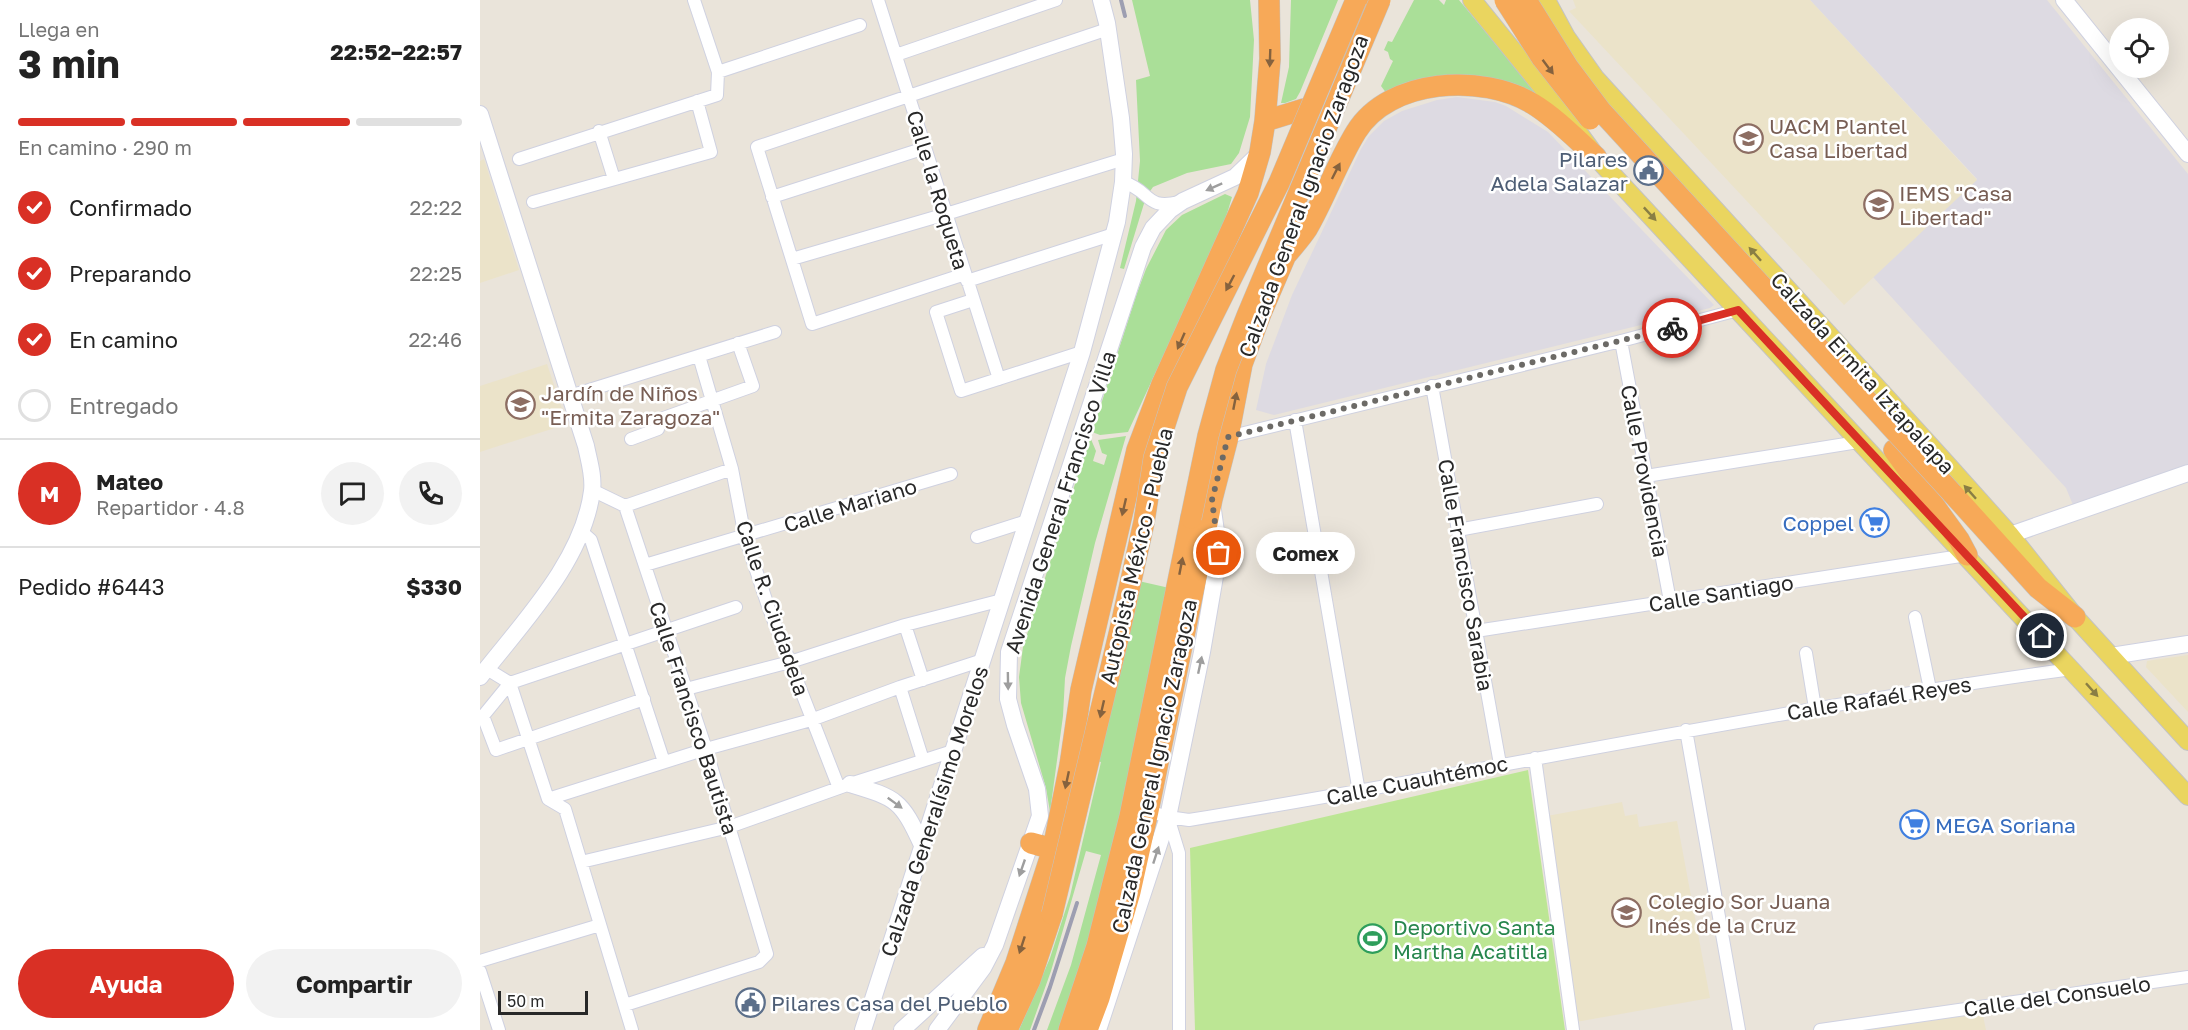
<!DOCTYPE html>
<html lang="es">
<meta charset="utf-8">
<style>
:root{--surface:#fff;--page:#f2f2f2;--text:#222;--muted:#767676;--line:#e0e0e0;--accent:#d93025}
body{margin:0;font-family:"Golos Text",sans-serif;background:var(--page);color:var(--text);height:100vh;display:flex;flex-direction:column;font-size:22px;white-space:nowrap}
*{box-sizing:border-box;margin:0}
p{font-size:20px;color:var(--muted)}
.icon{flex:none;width:33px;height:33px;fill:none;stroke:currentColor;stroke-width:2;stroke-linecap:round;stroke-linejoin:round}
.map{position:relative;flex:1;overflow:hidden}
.details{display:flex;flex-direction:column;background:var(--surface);width:480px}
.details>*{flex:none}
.fabs{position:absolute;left:1629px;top:18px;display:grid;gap:12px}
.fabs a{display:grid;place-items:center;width:60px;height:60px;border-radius:50%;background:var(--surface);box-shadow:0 6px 24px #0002;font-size:30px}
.scale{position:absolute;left:18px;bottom:15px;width:90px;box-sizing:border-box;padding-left:6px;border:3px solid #282828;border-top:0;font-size:16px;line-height:21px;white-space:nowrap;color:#282828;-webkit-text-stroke:4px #fff;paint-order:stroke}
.pin{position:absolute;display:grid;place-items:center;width:51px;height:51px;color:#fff;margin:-26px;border:3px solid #fff;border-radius:50%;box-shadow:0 2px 6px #0007}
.courier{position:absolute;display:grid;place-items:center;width:60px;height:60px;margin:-30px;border:4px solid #d93025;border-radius:50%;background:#fff;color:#222;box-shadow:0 2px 8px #0007}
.bubble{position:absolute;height:42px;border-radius:21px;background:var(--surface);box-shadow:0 6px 24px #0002;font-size:20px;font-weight:700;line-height:42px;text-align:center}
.headline em{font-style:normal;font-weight:700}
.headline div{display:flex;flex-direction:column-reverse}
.headline{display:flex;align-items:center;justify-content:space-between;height:102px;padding:0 18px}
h1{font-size:39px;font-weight:700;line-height:45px}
.bar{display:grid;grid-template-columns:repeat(4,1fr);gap:9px 6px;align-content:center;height:72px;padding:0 18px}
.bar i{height:8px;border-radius:4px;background:var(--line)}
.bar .current{background:var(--accent)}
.bar p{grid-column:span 4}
.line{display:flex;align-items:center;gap:15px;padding:0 18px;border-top:2px solid var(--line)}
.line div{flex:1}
.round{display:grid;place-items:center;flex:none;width:63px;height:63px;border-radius:32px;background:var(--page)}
ol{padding:0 18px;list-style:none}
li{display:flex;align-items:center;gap:18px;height:66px}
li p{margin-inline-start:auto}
li .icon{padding:6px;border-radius:50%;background:var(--accent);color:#fff;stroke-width:4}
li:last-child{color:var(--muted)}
li i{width:33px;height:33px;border:3px solid var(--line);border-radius:50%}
.action{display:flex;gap:12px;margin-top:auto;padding:12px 18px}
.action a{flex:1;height:69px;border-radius:36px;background:var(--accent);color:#fff;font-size:24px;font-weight:700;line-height:69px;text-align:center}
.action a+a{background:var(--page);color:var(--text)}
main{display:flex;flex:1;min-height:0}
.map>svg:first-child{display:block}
.industrial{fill:#dddae2}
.education{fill:#ebe3c9}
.green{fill:#aadf98}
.pitch{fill:#bce694}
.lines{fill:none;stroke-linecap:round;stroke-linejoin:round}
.street-casing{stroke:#cfd1e0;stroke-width:14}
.secondary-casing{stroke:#cfd1e0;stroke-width:18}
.primary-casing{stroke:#c3c3c3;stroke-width:20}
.highway-casing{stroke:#c3c3c3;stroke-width:22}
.street{stroke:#fff;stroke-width:12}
.secondary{stroke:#fff;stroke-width:16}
.primary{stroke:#ead55f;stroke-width:18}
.highway{stroke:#f7a958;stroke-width:21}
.rail{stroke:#9d9eb1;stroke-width:4}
.highway-bridge-casing{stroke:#c3c3c3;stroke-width:22;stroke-linecap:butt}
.highway-bridge{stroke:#f7a958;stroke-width:21}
.oneway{fill:#85623e}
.oneway2{fill:#9e9e9e}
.oneway3{fill:#897e44}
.done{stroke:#6c6a66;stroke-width:6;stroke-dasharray:0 10.8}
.route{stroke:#d93025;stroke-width:8}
.labels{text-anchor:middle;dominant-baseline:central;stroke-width:5;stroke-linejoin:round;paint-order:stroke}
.education-label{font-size:21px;fill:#785e54;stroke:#fff;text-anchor:start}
.service-label{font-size:21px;fill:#4e5e75;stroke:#fff;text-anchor:end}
.street-label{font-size:21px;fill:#282828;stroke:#fff}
.shop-label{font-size:21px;fill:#366cbe;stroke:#fff;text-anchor:end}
.leisure-label{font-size:21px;fill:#27864d;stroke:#fff;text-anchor:start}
</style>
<main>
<section class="details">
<div class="headline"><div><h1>3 min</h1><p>Llega en</p></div><em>22:52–22:57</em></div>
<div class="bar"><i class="current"></i><i class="current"></i><i class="current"></i><i></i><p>En camino · 290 m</p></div>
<ol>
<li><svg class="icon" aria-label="check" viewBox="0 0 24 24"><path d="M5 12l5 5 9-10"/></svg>Confirmado<p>22:22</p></li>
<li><svg class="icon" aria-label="check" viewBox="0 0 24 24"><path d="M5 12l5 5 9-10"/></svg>Preparando<p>22:25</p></li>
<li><svg class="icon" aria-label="check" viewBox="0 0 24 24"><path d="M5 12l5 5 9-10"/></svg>En camino<p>22:46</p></li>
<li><i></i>Entregado</li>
</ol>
<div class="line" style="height:108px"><b class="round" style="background:var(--accent);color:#fff">M</b><div><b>Mateo</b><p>Repartidor · 4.8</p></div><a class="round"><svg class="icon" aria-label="chat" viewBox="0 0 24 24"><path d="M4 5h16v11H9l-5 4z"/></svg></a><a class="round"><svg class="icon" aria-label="phone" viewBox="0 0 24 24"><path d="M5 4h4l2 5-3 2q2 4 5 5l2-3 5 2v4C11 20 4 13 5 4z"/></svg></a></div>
<div class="line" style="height:78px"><div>Pedido #6443</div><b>$330</b></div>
<div class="action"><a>Ayuda</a><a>Compartir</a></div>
</section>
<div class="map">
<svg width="1708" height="1030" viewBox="0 0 1708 1030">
<rect width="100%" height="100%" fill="#eae4da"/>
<!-- industrial -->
<path class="industrial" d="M1330,0h237l141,174v290l-115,41 -7,-17 -193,-211 104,-98z
M977,97l38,5 11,4 42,26 166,173 -4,3 -436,107 -18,-5 10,-46 26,-69 69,-146 8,-13 15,-15 18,-10 35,-11z"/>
<!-- education -->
<path class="education" d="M1093,0h237l167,180 -133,125 -275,-294 7,-3z
M4,159l35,111 -39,13v-122z
M67,364l20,60 -87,28v-66z
M1708,655v57l-42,-45 1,-6z
M1142,802l3,14 12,-2 2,13 38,-6 33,177 -134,24 -29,-206z
M1501,1006l5,24h-142z"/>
<!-- green -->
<path class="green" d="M652,0h118l4,40 -4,77 -11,36 -8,11 -44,9 -34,14 -7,10 -22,72 -4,-1 16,-67 4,-40 -4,-81 14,-4z
M811,0h47l-38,92 -4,7 -11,4h-4l8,-36z
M934,0h25l5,5 2,-5h13l87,105 -14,-10 -145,-1 -6,-8 12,-25 -3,-2 -2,-7 -4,-2 4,-9 4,1z
M745,194l7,3 -9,30 -95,205 -28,3 -8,-3 45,-139 9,-24 20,-39 16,-15z
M646,436l-31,107 -24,103 -6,32 -2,38 -13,96 -4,-24 -25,-85 -2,-26 4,-30 67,-210 6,14 -3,10 11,4 3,-10 -5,-2 -4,-13z
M641,577l66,15 -102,360 -27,78h-11l24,-65 30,-110 -15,-4 -35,120 -21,59h-11l31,-72 20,-62 31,-134 -17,-3z"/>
<!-- pitch -->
<path class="pitch" d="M1048,770l37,260h-370l-5,-182z"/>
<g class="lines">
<defs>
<path id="street" d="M398,0l121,379
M416,55l160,-55
M238,72l142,-47
M119,131l15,48
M39,159l198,-64 1,-23 -24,-72
M643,182c29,9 21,28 56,20
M292,197l153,-49
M53,202l178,-50 -14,-51
M312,259l154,-45 178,-55
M485,274l-153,50 -55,-177 351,-118
M487,281l147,-47
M493,300l-37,12 25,79 121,-39
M1141,341l49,260
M219,356l33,113 13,68 23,69 71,182
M952,386l68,378
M90,396l205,-64
M815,420l64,372
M748,437l393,-96 117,-31
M151,439l27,-10 -3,-8 98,-35 -15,-43
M1166,476l212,-34
M112,490l33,16 81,243 61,205 -8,8 -134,43
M145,506l107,-37
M978,530l139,-26
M102,532l9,8 73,222
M497,537l50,-16
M165,565l306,-91
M1435,617l15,72
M425,625l18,55
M996,631l491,-76
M1326,653l9,55
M7,669l23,14 38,116 17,10 67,221
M420,687l23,73
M206,689l104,-27 115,-37 97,-25
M164,699l-148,51 -13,-34 27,-33 226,-76
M1206,730l53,300
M1055,758l38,272
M68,799l158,-50 105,-29 89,-33 83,-27
M668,811l20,6 21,3c295,-48 587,-111 883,-151
M688,817l11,36v177
M101,862l148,-35 121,-43 103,-33
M0,961l120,-36
M0,971l19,59
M1340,1030l368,-53"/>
<path id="secondary" d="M1584,0l124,154
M0,114l106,332c3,15 8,30 6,45 -9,70 -70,132 -112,186
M1530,535l178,-62
M1631,656l77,-12
M370,784c46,14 51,15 72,61
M383,1030l219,-678 35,-130 6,-40 1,-28 -3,-36 -14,-95 -6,-23
M422,1030l81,-74
M457,1030l46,-62 12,-23 45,-129 -3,-27 -22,-64 -7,-26 1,-47 134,-405 10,-19 17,-18 13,-9 52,-24 25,-24
M618,1030l70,-213 34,-165 17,-99 -6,-43"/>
<path id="primary" d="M992,0l97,120 27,37 592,639
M1066,0l20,37 29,41 347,381 68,76 65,82 113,124"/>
<path id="highway" d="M863,64l24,-64
M785,121l39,-12
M807,254c7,-8 14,-16 20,-25 18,-31 30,-66 49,-97 33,-54 127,-59 177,-28 23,14 43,35 63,53
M1414,450l65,90 8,15
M1472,493l86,95 37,29
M551,843l22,6
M508,1030l28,-67 37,-114 17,-84 11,-75 56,-240 25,-66 86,-191 12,-41 5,-31 5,-62 -1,-59
M527,1030l23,-50 22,-66
M589,1030l28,-84 33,-130 61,-298
M607,1030l12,-32 31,-106 18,-81 64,-312 16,-62 14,-73 19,-51 24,-56 7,-36"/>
</defs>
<!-- street casing -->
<use href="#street" class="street-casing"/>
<!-- secondary casing -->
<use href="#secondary" class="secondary-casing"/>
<!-- primary casing -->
<use href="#primary" class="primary-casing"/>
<!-- highway casing -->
<use href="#highway" class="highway-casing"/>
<!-- street -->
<use href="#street" class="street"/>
<!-- secondary -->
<use href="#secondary" class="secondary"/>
<!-- primary -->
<use href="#primary" class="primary"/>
<!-- highway -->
<use href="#highway" class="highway"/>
<!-- rail -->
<path class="rail" d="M641,0l4,16
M554,1030l16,-43 27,-84"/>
<defs>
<path id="highway-bridge" d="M1025,0l37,58 48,61
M1046,0l42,67 33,44 351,382
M711,518l17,-82 18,-66 21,-54 133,-316
M572,914l68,-284 24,-108 10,-64 23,-71 102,-204 77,-183"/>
</defs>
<!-- highway-bridge casing -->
<use href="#highway-bridge" class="highway-bridge-casing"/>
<!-- highway-bridge -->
<use href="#highway-bridge" class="highway-bridge"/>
</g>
<!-- one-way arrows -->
<defs><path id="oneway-solid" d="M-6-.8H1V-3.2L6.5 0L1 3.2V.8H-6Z" transform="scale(1.5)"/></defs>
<g class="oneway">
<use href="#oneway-solid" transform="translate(790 58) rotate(92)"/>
<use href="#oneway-solid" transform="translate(1068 67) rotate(53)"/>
<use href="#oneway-solid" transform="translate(856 171) rotate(-63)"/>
<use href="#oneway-solid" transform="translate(750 283) rotate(118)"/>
<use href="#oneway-solid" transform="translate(701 341) rotate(114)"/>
<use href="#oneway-solid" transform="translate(755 401) rotate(-79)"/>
<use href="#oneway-solid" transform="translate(644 507) rotate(103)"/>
<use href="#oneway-solid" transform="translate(701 566) rotate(-79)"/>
<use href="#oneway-solid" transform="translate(622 709) rotate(103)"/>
<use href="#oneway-solid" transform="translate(587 780) rotate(102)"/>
<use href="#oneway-solid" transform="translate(542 945) rotate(108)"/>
</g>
<g class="oneway2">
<use href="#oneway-solid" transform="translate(734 187) rotate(156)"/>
<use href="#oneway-solid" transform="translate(720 665) rotate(-78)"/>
<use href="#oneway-solid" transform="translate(528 681) rotate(89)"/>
<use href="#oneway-solid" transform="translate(415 803) rotate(36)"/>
<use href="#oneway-solid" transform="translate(676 855) rotate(-72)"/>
<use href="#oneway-solid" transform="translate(542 868) rotate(109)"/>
</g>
<g class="oneway3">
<use href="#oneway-solid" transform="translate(1170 214) rotate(47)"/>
<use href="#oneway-solid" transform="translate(1275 254) rotate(-132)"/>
<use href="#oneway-solid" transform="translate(1490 492) rotate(-132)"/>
<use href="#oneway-solid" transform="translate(1612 690) rotate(48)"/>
</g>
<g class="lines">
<!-- done -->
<path class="done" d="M739,553l-7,-53 16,-63 444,-109"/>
<!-- route -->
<path class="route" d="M1192,328l66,-18 304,326"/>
</g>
<!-- icons -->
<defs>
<symbol id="university-ring" viewBox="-11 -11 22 22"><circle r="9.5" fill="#fff" stroke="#8d6e63" stroke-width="1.5"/><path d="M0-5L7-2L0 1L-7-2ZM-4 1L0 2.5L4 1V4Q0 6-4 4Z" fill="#8d6e63"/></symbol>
<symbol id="civic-ring" viewBox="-11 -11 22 22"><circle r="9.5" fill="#fff" stroke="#5c6f8a" stroke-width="1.5"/><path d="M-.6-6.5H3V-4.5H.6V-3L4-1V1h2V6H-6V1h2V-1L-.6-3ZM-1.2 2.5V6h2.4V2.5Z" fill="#5c6f8a"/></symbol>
<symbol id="school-ring" viewBox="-11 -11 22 22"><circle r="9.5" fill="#fff" stroke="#8d6e63" stroke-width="1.5"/><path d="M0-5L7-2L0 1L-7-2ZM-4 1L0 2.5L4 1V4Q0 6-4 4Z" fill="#8d6e63"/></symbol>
<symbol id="supermarket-ring" viewBox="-11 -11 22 22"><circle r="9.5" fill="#fff" stroke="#3f7fe0" stroke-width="1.5"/><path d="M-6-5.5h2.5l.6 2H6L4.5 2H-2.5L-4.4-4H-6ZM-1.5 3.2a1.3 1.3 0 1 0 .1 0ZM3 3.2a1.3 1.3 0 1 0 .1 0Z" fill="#3f7fe0"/></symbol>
<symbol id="stadium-ring" viewBox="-11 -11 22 22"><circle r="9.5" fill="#fff" stroke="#2e9e5b" stroke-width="1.5"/><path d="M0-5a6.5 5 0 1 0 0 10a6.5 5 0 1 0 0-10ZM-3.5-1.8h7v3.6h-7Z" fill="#2e9e5b"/></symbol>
</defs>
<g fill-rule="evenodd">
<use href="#university-ring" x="1252" y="122" width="33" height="33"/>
<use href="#civic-ring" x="1152" y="154" width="33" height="33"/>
<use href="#school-ring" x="1382" y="188" width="33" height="33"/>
<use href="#school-ring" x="24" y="388" width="33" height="33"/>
<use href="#supermarket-ring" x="1378" y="506" width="33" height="33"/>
<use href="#supermarket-ring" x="1418" y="808" width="33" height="33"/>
<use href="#school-ring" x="1130" y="896" width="33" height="33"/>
<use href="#stadium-ring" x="876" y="922" width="33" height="33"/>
<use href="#civic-ring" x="254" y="986" width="33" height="33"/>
</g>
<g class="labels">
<!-- education labels -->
<g class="education-label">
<text x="1289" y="126">UACM Plantel<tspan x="1289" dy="24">Casa Libertad</tspan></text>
<text x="1419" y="193">IEMS "Casa<tspan x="1419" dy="24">Libertad"</tspan></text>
<text x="61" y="393">Jardín de Niños<tspan x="61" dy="24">"Ermita Zaragoza"</tspan></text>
<text x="1168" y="901">Colegio Sor Juana<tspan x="1168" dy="24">Inés de la Cruz</tspan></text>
</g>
<!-- service labels -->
<g class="service-label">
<text x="1148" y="159">Pilares<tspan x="1148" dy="24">Adela Salazar</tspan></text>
<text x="291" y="1003" text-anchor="start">Pilares Casa del Pueblo</text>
</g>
<!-- street labels -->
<g class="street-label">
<text transform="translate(458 190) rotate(73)">Calle la Roqueta</text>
<text transform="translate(823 196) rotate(-70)">Calzada General Ignacio Zaragoza</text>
<text transform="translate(1383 373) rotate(48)">Calzada Ermita Iztapalapa</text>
<text transform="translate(1165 471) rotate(79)">Calle Providencia</text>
<text transform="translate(580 502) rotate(-72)">Avenida General Francisco Villa</text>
<text transform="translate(370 505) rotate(-17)">Calle Mariano</text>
<text transform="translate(656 556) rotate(-77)">Autopista México - Puebla</text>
<text transform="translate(986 575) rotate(80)">Calle Francisco Sarabia</text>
<text transform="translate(1241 593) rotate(-9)">Calle Santiago</text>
<text transform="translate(293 608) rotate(71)">Calle R. Ciudadela</text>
<text transform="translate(1399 698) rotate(-9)">Calle Rafaél Reyes</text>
<text transform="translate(214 718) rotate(72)">Calle Francisco Bautista</text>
<text transform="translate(674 766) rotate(-78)">Calzada General Ignacio Zaragoza</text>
<text transform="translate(937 780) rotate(-11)">Calle Cuauhtémoc</text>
<text transform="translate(454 811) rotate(-72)">Calzada Generalísimo Morelos</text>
<text transform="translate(1577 996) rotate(-8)">Calle del Consuelo</text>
</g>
<!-- shop labels -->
<g class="shop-label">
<text x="1374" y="523">Coppel</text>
<text x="1455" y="825" text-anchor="start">MEGA Soriana</text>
</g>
<!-- leisure labels -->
<g class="leisure-label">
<text x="913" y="927">Deportivo Santa<tspan x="913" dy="24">Martha Acatitla</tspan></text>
</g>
</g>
</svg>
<div class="fabs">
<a><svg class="icon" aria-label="locate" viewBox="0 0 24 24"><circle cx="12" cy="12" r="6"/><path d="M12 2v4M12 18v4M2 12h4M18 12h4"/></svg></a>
</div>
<div class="scale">50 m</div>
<div class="pin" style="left:739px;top:553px;background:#ea580c"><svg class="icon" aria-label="bag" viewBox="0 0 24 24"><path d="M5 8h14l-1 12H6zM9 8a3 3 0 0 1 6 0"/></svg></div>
<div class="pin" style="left:1562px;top:636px;background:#1f2937"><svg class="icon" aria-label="home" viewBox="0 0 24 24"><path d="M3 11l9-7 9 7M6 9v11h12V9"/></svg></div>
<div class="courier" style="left:1192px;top:328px"><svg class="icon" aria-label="bike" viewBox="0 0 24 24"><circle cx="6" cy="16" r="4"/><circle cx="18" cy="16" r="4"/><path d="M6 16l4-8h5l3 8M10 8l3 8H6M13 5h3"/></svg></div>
<div class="bubble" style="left:776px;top:532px;width:99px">Comex</div>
</div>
</main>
